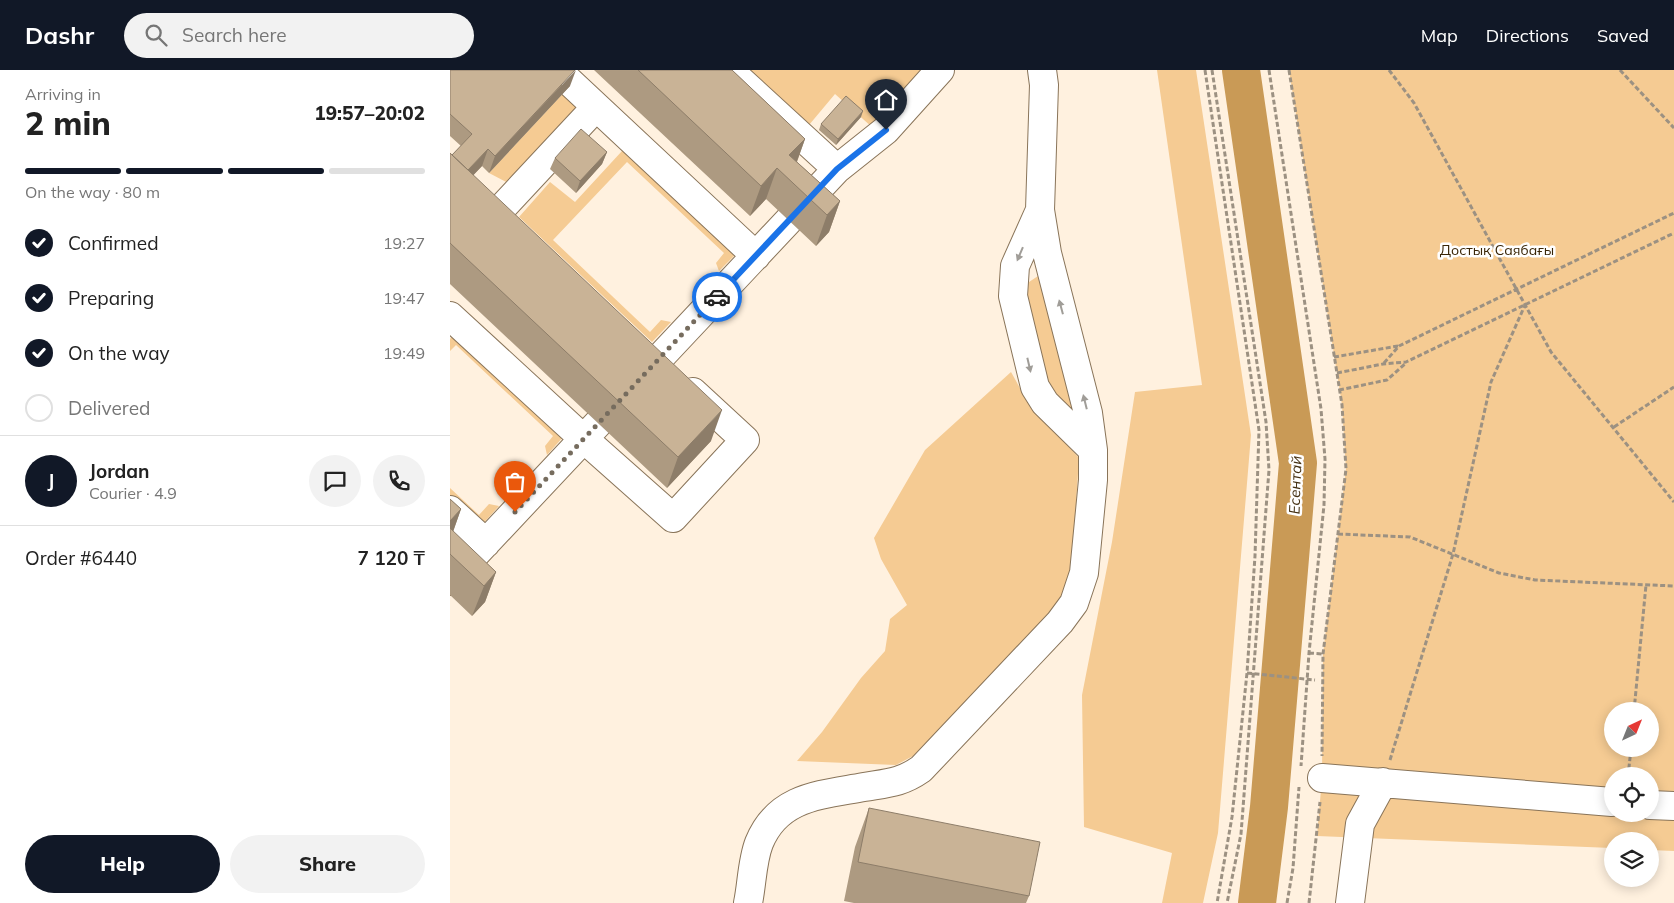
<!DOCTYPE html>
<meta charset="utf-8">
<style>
:root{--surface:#fff;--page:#f2f2f2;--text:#222;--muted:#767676;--line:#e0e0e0;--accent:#111827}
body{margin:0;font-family:Mulish,sans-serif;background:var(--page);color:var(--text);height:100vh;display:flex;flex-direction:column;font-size:19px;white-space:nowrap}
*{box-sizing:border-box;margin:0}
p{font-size:16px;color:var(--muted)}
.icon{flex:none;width:28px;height:28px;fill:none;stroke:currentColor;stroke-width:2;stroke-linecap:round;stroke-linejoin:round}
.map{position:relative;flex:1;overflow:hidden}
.details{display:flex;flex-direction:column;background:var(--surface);width:450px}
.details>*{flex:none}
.needle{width:32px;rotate:43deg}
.tools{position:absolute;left:1154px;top:632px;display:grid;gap:10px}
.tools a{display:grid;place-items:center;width:55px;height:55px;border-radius:50%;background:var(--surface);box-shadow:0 2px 12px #0003;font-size:25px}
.pin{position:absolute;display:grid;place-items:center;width:42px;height:42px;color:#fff;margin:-51px -21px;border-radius:50% 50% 50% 0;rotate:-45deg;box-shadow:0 0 5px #0007}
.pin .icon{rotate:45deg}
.courier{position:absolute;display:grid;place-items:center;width:50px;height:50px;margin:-25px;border:4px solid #1a73e8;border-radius:50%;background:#fff;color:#222;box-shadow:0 1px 6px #0007}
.headline em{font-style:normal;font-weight:800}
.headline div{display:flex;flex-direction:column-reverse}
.headline{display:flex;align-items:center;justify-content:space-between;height:85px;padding:0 25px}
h1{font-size:32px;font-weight:800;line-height:38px}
.bar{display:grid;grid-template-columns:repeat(4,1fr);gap:8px 5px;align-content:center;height:60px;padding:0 25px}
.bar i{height:6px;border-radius:4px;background:var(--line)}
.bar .active{background:var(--accent)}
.bar p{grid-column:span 4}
.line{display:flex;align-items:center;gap:12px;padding:0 25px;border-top:1px solid var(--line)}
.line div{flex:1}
.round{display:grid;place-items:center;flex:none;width:52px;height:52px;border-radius:26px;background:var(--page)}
ol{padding:0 25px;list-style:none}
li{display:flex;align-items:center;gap:15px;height:55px}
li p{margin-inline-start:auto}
li .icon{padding:5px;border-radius:50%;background:var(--accent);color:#fff;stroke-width:4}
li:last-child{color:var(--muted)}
li i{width:28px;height:28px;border:2px solid var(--line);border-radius:50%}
.button{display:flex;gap:10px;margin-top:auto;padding:10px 25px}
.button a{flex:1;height:58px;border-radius:30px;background:var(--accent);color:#fff;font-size:20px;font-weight:800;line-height:58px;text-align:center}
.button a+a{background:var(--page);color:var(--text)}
header{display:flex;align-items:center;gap:30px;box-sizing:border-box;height:70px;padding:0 25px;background:var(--accent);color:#fff}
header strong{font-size:24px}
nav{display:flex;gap:28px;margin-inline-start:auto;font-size:18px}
.search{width:350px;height:45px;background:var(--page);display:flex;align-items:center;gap:12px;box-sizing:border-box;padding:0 18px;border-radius:28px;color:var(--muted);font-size:19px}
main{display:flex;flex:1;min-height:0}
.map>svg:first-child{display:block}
.green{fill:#f5cb93;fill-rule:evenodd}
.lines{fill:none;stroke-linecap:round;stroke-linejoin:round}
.river{stroke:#c99a56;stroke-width:38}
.minor-casing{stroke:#897459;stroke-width:30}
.path{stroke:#9c9182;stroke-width:3;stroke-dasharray:5 2.5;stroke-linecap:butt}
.minor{stroke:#fff;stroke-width:28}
.wall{fill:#ad9a81}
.shaded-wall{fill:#8d7d69}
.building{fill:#c9b396;stroke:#8d7d69}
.oneway{fill:#a09d98}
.done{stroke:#766c5e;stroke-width:5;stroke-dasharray:0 9}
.route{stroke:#1a73e8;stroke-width:6}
.labels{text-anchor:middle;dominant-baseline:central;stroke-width:5;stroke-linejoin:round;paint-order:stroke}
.park-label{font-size:14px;fill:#3a2607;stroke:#fff}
.water-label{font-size:15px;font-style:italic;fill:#432f11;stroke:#fff}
</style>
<header>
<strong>Dashr</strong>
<div class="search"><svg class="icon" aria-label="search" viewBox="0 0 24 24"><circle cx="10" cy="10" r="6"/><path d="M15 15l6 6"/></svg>Search here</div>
<nav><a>Map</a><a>Directions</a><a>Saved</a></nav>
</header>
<main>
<section class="details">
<div class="headline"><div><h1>2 min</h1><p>Arriving in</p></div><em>19:57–20:02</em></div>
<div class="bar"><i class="active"></i><i class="active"></i><i class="active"></i><i></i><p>On the way · 80 m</p></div>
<ol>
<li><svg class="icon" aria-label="check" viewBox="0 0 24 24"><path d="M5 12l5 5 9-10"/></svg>Confirmed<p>19:27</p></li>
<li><svg class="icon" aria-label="check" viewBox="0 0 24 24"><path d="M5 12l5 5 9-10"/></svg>Preparing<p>19:47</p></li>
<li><svg class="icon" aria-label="check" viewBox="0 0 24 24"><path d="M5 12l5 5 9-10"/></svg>On the way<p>19:49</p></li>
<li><i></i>Delivered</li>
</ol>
<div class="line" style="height:90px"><b class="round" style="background:var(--accent);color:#fff">J</b><div><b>Jordan</b><p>Courier · 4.9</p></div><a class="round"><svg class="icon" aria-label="chat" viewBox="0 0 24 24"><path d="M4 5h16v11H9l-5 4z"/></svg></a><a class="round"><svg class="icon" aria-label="phone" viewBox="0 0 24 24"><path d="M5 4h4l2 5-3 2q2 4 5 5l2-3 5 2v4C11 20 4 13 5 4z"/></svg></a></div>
<div class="line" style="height:65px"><div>Order #6440</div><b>7 120 ₸</b></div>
<div class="button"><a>Help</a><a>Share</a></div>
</section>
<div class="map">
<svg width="1224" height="833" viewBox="0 0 1224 833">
<rect width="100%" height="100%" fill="#fff1df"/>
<!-- green -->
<path class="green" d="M287,0h187l-51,58 -38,-34 -31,37z
M707,0h39l55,365 -33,398 -15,70h-41l10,-50 -88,-26 -2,-132 30,-153 23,-150 67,-7z
M839,0h385v781l-24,-1v-9h-38v7l-295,-12 5,-58 1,-124 23,-185 -4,-64zM1162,641h38v38h-38zM1162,706h38v38h-38z
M120,16l7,23 -67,75 -21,-11z
M181,80l106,103 -18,18 -3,-8 8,-10 -97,-91 -74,78 97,92 11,-12 10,2 -19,20 -133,-125 31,-35 25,20 47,-51z
M588,206l39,140 -28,-27 -26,-103z
M4,264l110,102 -17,19 -2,-9 8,-10 -97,-91 -6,6v-12z
M561,302l15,27 53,59 -8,124 -14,26 -144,148 -17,9 -99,-4 25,-29 39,-54 24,-27 5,-32 17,-14 -26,-46 -7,-21 51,-88z
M0,418l29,27 10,-11 10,2 -19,21 -30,-28z"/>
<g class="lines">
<!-- river -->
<path class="river" d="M791,0l57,393 -29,344 -12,96"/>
<defs>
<path id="minor" d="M107,0l199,186
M279,0l108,99
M590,140l-25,56 -2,30 22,91 10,16 48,47
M49,141l97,-104
M0,246l125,115 98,87 72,-78 -52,-48
M0,440l36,33
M0,511l387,-412 49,-39 54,-60
M872,708l290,24
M1200,735l24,1
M298,833c4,-19 4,-42 11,-60 19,-47 62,-48 105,-56 24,-4 37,-4 57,-18l139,-147 14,-19 10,-30 9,-93v-30l-5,-37 -41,-160 -7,-43 4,-125 -2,-15
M900,833l10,-79 23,-42"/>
</defs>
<!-- minor casing -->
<use href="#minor" class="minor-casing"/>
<!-- path -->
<path class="path" d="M755,0l54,360 -4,126 -8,117 -15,144 -15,86
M762,0l54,352 3,48 -28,364 -14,69
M819,0l52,339 4,50 -1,46 -15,148 -8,113
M839,0l53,335 4,64 -23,185 -1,102
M939,0l25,33 137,249 123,150
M1170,0l54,58
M884,287l64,-11
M934,293l15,-17 275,-133
M887,303l46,-9 23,-2 268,-129
M889,320l48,-10 19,-17
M1164,357l60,-40
M888,464l72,3 89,36 36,7 139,6
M859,583l14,1
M797,603l68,7
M1184,641l12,-126
M940,690l63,-206 38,-172 34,-77
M1178,706l3,-27
M837,833l6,-35 6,-81
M859,833l11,-101"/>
<!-- minor -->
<use href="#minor" class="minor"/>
</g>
<!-- wall -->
<path class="wall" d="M0,0l120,16 -81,87 -7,-7 -9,9 238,266 -44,47 -217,-204v-131l2,2 9,-9 -11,-10z
M144,0h138l73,69 -8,23 43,39 -11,31 -13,14 -50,-47 -16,17z
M411,47l-25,28 -17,-15 2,-6z
M157,82l-5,12 -26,29 -26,-24 5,-11z
M0,429l11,10 -8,23 43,40 -11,30 -13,14 -22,-21z
M419,738l160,88 -3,7h-172l-10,-2 11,-54z"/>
<!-- shaded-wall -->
<path class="shaded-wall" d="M126,0l-6,16 -81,87 6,-17z
M413,41l-2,6 -25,28 2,-6z
M355,69l-11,30 -5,-14z
M38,79l-6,17 -29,31 6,-17z
M157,82l-5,12 -26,29 4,-12z
M327,98l-11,31 -16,17 11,-30z
M390,131l-11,31 -13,14 11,-31z
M272,340l-11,31 -44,47 11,-31z
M11,439l-11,31v-19z
M46,502l-11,30 -13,14 12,-30z"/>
<!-- building -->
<path class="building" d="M0,0h125l-80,86 -7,-7 -20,21 -16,-15 20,-21 -22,-20z
M188,0h94l73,69 -16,16 51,46 -13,14 -50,-47 -16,18z
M396,26l17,15 -25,28 -17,-15z
M131,59l26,23 -27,29 -25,-23z
M0,83l272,257 -44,47 -228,-214z
M0,429l11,10 -11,12z
M0,458l46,44 -12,14 -34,-32z
M419,738l171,34 -11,54 -171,-34z"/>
<!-- one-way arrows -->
<defs><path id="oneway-solid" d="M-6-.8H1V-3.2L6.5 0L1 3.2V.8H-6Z" transform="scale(1.25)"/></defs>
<g class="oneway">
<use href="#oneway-solid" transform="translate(570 184) rotate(113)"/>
<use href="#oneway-solid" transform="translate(611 237) rotate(-105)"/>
<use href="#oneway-solid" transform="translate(579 295) rotate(77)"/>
<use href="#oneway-solid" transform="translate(635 332) rotate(-104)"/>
</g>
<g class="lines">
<!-- done -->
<path class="done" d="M65,442l202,-215"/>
<!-- route -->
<path class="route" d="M267,227l120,-128 49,-39"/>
</g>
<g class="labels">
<!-- park labels -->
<g class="park-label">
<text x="1047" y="180">Достық Саябағы</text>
</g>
<!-- water labels -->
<g class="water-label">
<text transform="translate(845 415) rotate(-88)">Есентай</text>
</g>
</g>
</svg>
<div class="tools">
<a><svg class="needle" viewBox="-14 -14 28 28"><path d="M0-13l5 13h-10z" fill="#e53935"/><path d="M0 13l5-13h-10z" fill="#767676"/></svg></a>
<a><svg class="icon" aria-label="locate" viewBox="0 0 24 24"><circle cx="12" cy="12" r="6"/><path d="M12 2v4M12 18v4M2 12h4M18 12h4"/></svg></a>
<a><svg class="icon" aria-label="layers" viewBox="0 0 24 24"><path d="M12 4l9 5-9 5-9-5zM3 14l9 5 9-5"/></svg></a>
</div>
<div class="pin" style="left:65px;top:442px;background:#ea580c"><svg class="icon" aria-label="bag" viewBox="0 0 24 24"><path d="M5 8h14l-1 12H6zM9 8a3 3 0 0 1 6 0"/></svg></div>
<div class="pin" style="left:436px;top:60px;background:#1f2937"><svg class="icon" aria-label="home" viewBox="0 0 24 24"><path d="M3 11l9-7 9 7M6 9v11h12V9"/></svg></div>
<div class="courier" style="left:267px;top:227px"><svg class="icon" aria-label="car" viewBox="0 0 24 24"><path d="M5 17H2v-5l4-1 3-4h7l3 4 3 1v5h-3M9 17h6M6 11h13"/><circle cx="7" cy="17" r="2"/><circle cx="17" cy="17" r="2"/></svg></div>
</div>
</main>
